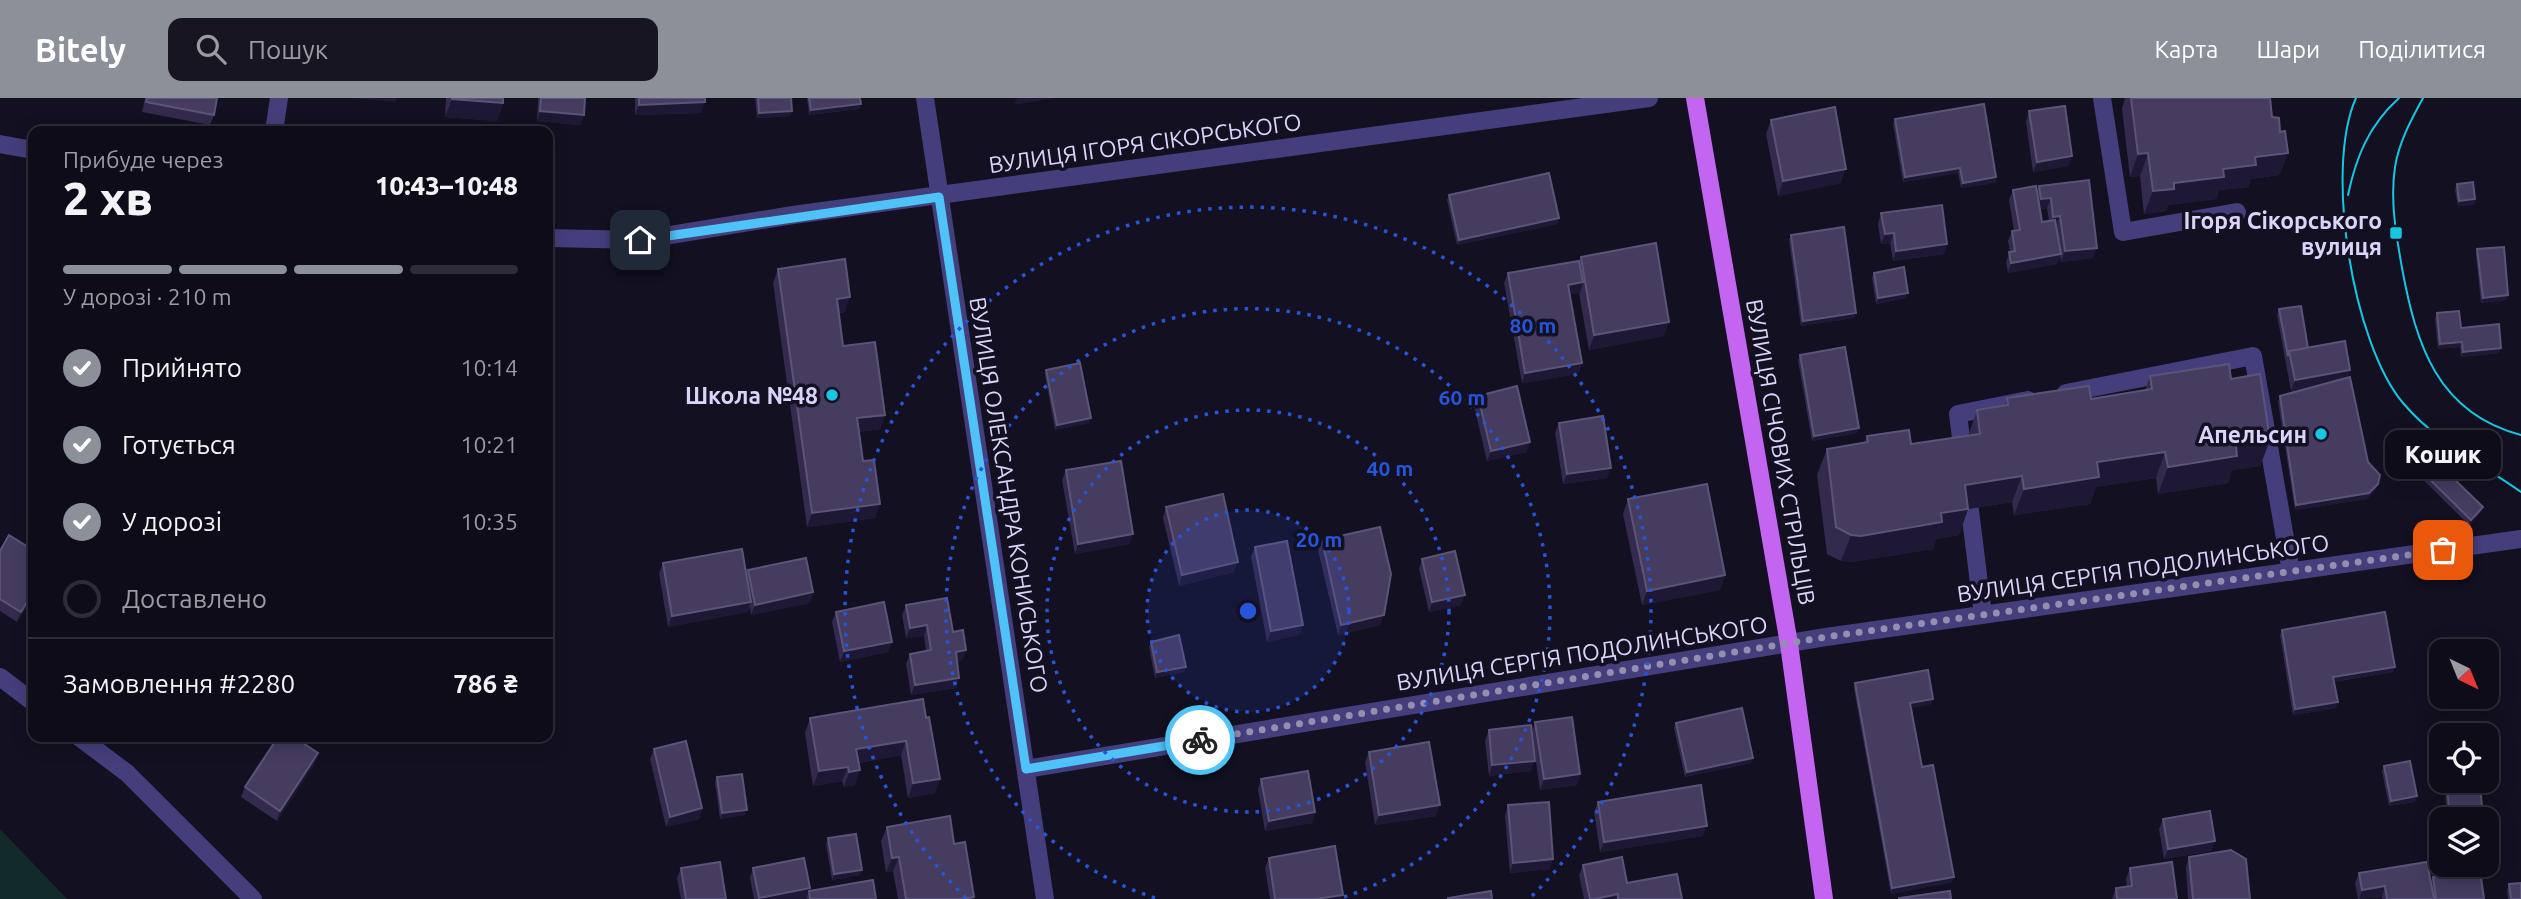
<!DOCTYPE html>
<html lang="uk">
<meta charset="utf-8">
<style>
:root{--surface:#0e0c19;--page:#171522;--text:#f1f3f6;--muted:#9b9ba2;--line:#2e2c38;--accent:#8c9099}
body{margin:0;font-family:Ubuntu,sans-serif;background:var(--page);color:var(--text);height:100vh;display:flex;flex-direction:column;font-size:26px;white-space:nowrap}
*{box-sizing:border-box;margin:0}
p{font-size:23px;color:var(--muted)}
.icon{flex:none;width:38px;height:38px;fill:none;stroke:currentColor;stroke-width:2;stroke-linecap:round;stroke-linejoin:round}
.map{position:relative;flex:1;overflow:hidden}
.side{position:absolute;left:28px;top:28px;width:525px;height:616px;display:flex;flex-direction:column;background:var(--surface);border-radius:14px;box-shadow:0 4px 18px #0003,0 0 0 2px var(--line)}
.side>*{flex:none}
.needle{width:46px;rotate:137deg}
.tools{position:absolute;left:2429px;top:541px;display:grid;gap:14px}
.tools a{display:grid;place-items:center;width:70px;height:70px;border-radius:14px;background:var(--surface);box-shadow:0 4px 18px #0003,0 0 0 2px var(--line);font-size:35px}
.pin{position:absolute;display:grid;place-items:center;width:60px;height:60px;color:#fff;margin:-30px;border-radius:14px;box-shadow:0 4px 10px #0006}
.courier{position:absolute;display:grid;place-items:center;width:70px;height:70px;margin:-35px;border:5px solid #4fc3f7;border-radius:50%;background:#fff;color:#222;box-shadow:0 2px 9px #0007}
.bubble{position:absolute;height:49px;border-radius:14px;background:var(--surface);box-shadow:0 4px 18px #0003,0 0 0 2px var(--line);font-size:23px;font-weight:800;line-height:49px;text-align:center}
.head em{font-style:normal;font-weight:800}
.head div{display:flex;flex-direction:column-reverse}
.head{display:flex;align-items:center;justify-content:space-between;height:119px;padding:0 35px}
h1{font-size:46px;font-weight:800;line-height:52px}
.bar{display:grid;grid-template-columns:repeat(4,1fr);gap:10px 7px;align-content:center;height:84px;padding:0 35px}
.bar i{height:9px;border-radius:5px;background:var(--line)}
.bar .selected{background:var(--accent)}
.bar p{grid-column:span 4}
.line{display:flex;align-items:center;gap:18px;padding:0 35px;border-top:2px solid var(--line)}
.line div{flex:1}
ol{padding:0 35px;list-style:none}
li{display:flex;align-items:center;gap:21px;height:77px}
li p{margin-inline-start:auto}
li .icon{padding:7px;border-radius:50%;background:var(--accent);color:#fff;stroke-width:4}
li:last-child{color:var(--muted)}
li i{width:38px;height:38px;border:4px solid var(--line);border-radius:50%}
header{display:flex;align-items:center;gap:42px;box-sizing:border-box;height:98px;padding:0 35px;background:var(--accent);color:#fff}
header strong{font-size:33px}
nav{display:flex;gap:38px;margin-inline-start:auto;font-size:24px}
.search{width:490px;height:63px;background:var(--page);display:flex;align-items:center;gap:18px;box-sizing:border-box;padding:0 24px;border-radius:14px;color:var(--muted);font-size:26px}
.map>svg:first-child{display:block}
.green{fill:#132a2a}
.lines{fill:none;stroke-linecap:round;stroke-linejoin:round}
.minor{stroke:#443f7c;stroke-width:18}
.primary{stroke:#c365f1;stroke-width:18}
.tram{stroke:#15c7e5;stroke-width:2}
.wall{fill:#332a4d;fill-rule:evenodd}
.shaded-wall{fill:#1e1834}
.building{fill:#453c60;stroke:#5c5478;stroke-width:2}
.done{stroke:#948faf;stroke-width:7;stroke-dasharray:0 12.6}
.route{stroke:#4fc3f7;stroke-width:9}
.ring{fill:none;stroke:#2655da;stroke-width:3.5;stroke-dasharray:3.5 7}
.poi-dot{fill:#15c7e5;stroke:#131021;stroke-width:2.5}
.labels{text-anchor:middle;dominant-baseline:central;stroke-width:7;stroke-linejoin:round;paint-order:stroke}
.street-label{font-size:23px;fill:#dad4fb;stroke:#131021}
.poi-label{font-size:23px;font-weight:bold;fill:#dad4fb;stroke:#131021;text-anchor:end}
.centre{fill:#2655da;stroke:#131021;stroke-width:3.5}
.ring-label{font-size:21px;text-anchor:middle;font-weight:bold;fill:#2655da;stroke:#131021;stroke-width:7;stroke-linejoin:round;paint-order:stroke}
</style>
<header>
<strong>Bitely</strong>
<div class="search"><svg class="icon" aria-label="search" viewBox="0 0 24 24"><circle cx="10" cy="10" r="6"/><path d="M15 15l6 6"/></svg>Пошук</div>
<nav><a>Карта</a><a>Шари</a><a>Поділитися</a></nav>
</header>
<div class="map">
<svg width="2521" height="801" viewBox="0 0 2521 801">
<rect width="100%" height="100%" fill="#131021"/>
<!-- green -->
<path class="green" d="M0,731l67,70h-67z"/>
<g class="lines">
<!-- minor -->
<path class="minor" d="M925,0l120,801
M2102,0l21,134 114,-20
M274,33l5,-33
M0,46l33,6
M548,140l92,2 153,-25 856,-117
M2066,295l187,-37 38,216
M1983,517l-25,-201 70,-14
M0,579l33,25
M79,639l48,36 126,126
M1026,671l800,-132 695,-98"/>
<!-- primary -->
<path class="primary" d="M1695,0l94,546 35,255"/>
<!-- tram -->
<path class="tram" d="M2356,0c-32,71 -3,246 47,305 33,39 77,60 118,89
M2423,0c-12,22 -24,44 -28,69 -5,34 1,67 7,101 14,76 35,145 119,167
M2348,97c8,-38 21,-70 51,-97"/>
</g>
<!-- wall -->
<path class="wall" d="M145,0h72l-3,17 -4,10 -68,-13z
M446,0h57v5l-6,18 -52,-4z
M538,0h47l-1,17 -4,10 -43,-4z
M635,0h70l-4,15 -66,2z
M755,0h36l1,13 -2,5 -33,2z
M807,0h53l1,6 -2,5 -50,6z
M2125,0h145l2,19 8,15 8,21 -9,22 -28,4 -3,8 -29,3 -3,9 -48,6 -2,6 -22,3 -4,-38 -10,1 -8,-68z
M2029,13l43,45 -4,10 -35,6 -7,-50z
M1895,21l101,58 -1,6 -34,5 -3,-15 -55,9 -10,-58z
M1771,22l70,63 -63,13 -12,-62z
M2089,82l4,78 -32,4 -1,-6 -3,8 -49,9 -2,-11 4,-10 -2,-11 4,-10h2l-5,-31 4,-10 24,2 2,-6zM2047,110l2,13 -7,1 -2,-13z
M2457,86l18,15 -1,6 -16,1 -3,-16z
M1449,97l110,23 -2,6 -100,21 -10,-45z
M1881,115l66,31 -3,10 -51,7 -3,-18 -9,1 -3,-20z
M1791,137l65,78 -2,5 -53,8 -12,-86z
M2477,151l31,46 -2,5 -25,3 -5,-48z
M1581,159l83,79 -75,14 -10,-57 -9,1 12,69 -4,11 -56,9 -18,-100 4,-10 71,-12z
M778,171l67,43 -7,1 5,33 42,69 -5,14 -21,3 4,29 12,57 -68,9 -34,-244z
M1874,175l32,25 -30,6 -4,-26z
M2279,211l29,39 42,22 -3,8 21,84 10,22 -2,5 -9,10 -72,11 -17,-108 2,-6 39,-10 -28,5 -14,-76z
M2437,215l24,15 38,25 -38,4 -1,-10 -22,2 -3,-30z
M1800,257l59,73 -2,5 -45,8 -14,-81z
M1046,272l43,53 -34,7 -10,-55z
M2150,278l81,3 39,61 -10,26 -28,4 -4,13 -70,11 -2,-16 -60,9 -6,17 -76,11 -2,-13 -44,7 -9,26 -23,4 -3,10 -82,13 -10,-1 -14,-7 -10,-79 10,-26 37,-6 3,-7 44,8 57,-8 9,-26 28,-4 2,-8 84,1 54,-8z
M1478,298l52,46 -4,10 -39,9 -13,-55z
M1559,325l48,55 -44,6 -8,-51z
M2401,353l80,61 -12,13 -70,-69z
M1066,372l67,64 -4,10 -54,10 -13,-74z
M1628,401l97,76 -5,15 -78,15 -19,-91z
M1166,409l68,65 -55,14 -16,-68z
M1322,442l58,85 -42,10 -20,-85z
M1255,449l48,78 -4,10 -32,7 -16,-85z
M0,453l33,45 -16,26 -17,-11z
M1422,461l39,46 -32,7 -10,-43z
M663,465l83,12 2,-5 65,22 -3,11 -59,12 -1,-8 -3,5 -79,15 -9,-54z
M906,507l47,27 13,18 -4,10 -5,1 2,17 -3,10 -45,7 -5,-31 4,-10 16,-3 -2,-15 -18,2 -4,-23z
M836,514l56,30 -4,10 -48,10 -8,-40z
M2282,532l113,37 -2,5 -59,10 2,26 -43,7 -13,-80z
M1151,544l35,25 -2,5 -29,6 -6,-31z
M1855,585l76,21 -20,4 11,59 30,115 -61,12 -37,-205z
M810,620h116l14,61 -5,14 -27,5 -7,-43 -42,8 -4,22 -11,2 -2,-6 -29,5 -8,-53z
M1535,624l45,52 -3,11 -37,5 -8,-57 -1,38 -42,5 -4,-35 4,-11 43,2z
M1676,625l75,40 -66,14 -11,-49z
M654,651l48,59 -3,11 -33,8 -16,-68z
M1369,654l67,64 -61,9 -10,-63z
M315,665l-38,58 -36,-24 4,-10z
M2384,668l33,30 -2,6 -26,4 -7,-35z
M717,679l28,38 -25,4 -5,-37z
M1261,681l54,33 -3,11 -47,8 -7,-41z
M2447,689l36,32h-36l-2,-27z
M1598,704l105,34 -103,16 -6,-40z
M1508,707l42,64 -40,4 -5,-57z
M2163,721l52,22 -4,10 -47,8 -5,-30z
M887,729l67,17 20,53 -1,2h-75l-5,-28 -7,1 -5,-31z
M828,740l32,37 -28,5 -6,-36z
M2189,759l61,42h-62l-2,-32z
M1269,760l72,41h-71l-5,-31z
M1583,767l44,18 55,16h-98l-5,-24z
M681,770l45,31h-45l-4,-21z
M753,770l57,20 -1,3 67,8h-122l-4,-21z
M2130,770l47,31h-65l4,-11 11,-1 -1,-8z
M2359,775l72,9 2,-5 51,22h-102v-2l-24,2 -3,-16z
M2509,786l12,15h-13l-1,-9z"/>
<!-- shaded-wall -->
<path class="shaded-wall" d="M350,0h47l-2,4z
M1017,0h38l-41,7z
M452,1l51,4 -6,18 -52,-4z
M705,4l-4,11 -66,2 4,-10z
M861,6l-2,5 -50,6 2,-5z
M540,13l44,4 -4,10 -43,-4z
M792,13l-2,5 -33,2 2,-5z
M2148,55l-8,23 -10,1 8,-23z
M2288,55l-9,22 -28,4 -3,8 -29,3 -3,9 -48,6 -2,6 -22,3 9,-23 21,-8 49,-14 32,-12z
M2072,58l-4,10 -35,6 4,-10z
M1960,70l-2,5 -55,9 2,-5z
M1846,71l-5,14 -63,13 5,-15z
M1996,79l-1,6 -34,5 2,-5z
M2051,100l-4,10 -10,1 4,-10z
M2475,101l-1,6 -16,1 1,-5z
M2060,118l-4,10 -6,1 3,-10z
M1559,120l-2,6 -100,21 2,-5z
M1894,135l-4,10 -9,1 4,-10z
M1947,146l-3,10 -51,7 3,-10z
M2097,150l-4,10 -32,4 4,-11z
M2061,156l-4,10 -49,9 3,-10z
M1583,184l-3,11 -15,2 3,-10z
M1908,195l-2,5 -30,6 2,-6z
M2508,197l-2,5 -25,3 2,-5z
M850,199l-5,15 -14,2 6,-15z
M1856,215l-2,5 -53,8 2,-5z
M1669,224l-5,14 -75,14 5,-15z
M2462,244l-2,5 -22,2 2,-5z
M2501,250l-2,5 -38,4 2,-5z
M1582,265l-4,11 -56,9 3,-10z
M2350,272l-4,11 -55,10 4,-11z
M885,317l-5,14 -28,4 5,-15z
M1091,320l-2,5 -34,7 2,-5z
M1859,330l-2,5 -45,8 2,-5z
M2270,342l-10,26 -28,4 -4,13 -70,11 10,-27 68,-22z
M1530,344l-4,10 -39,9 4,-10z
M2165,354l-9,26 -60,9 -6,17 -76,11 10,-26 73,-27z
M1611,370l-4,10 -44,6 4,-10z
M2022,378l-10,26 -44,7 -9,26 -23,4 -3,10 -82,13 -10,-1 10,-26 114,-50z
M2378,386l-2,5 -9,10 -72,11 1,-5z
M880,406l-5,14 -68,9 5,-14z
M2483,409l-2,5 -12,13 2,-5z
M1133,436l-4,10 -54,10 3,-10z
M1238,464l-4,10 -55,14 3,-11z
M1725,477l-5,15 -78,15 5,-14z
M33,494v4l-16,26 4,-10z
M813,494l-3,11 -59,12 4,-10z
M1465,497l-4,10 -32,7 3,-10z
M751,504l-4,10 -79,15 4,-11z
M1384,517l-4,10 -42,10 3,-10z
M927,527l-3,11 -18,2 4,-10z
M1303,527l-4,10 -32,7 4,-11z
M892,544l-4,10 -48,10 4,-11z
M966,552l-4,10 -10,2 4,-10z
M1186,569l-2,5 -29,6 2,-6z
M2395,569l-2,5 -62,10 2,-5z
M959,580l-3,10 -45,7 4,-10z
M1933,601l-2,5 -23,5 2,-6z
M2338,604l-2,6 -43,7 2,-6z
M906,643l-5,14 -50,9 5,-15z
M318,655l-3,10 -38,58 3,-10z
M1753,660l-2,5 -66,14 2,-5z
M1535,663l-4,10 -42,5 3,-11z
M848,669l-6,14 -29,5 6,-15z
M860,672l-5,15 -11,2 5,-15z
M1580,676l-3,11 -37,5 4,-11z
M940,681l-5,14 -27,5 5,-15z
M2417,698l-2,6 -26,4 2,-5z
M1440,707l-4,11 -61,9 4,-10z
M702,710l-3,11 -33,8 4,-10z
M747,712l-2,5 -25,4 2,-6z
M1315,714l-3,11 -47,8 4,-10z
M1707,728l-4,10 -103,16 4,-10z
M2215,743l-4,10 -47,8 4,-10z
M899,759l-6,14 -7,1 6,-14z
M1553,761l-3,10 -40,4 3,-10z
M862,772l-2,5 -28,5 2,-6z
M1954,779l-2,5 -61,12 1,-6z
M2385,788l-3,11 -23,2 3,-9z
M810,790l-4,11h-47v-1z
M1618,796l-2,5h-21z
M1343,797l-2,4h-25z"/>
<!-- building -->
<path class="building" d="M147,0h70l-3,17 -68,-13z
M452,0h51v5l-51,-4z
M541,0h44l-1,17 -44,-4z
M639,0h66v4l-66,3z
M758,0h33l1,13 -33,2z
M809,0h51l1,6 -50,6z
M2131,0h139l2,19 7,1 1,14 5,-1 3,22 -33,4 1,8 -33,4 1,8 -50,6v6l-21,2 -5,-38 -10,1z
M1984,6l12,73 -33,6 -3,-15 -55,9 -10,-58z
M2065,8l7,50 -35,6 -8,-51z
M1835,9l11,62 -63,12 -12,-61z
M1549,75l10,45 -100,22 -10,-45z
M2089,82l8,68 -32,3 -5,-35 -7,1 -2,-19 -10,1 -2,-13z
M2473,84l2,17 -16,2 -2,-17z
M2036,88l6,36 13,-2 6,34 -50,9 -2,-11 6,-1 -3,-20 8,-1 -7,-40z
M1942,107l5,39 -51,7 -2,-18 -9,1 -4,-21z
M1844,129l12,86 -53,8 -12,-86z
M1656,145l13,79 -75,13 -13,-78z
M2504,149l4,48 -25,3 -6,-49z
M845,161l5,38 -13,2 6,47 32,-4 10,73 -28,3 6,43 11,-1 6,44 -68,9 -34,-244z
M1579,163l4,21 -15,3 14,78 -57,10 -17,-100z
M1904,169l4,26 -30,5 -4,-25z
M2301,208l7,42 -19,3 -1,5 -9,-47z
M2459,213l2,17 38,-4 2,24 -38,4 -1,-10 -22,2 -3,-31z
M2345,243l5,29 -55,10 -6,-29z
M1845,249l14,81 -45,8 -14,-81z
M1080,265l11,55 -34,7 -11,-55z
M2229,266l2,15 29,-5 10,66 -34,5 1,11 -69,11 -3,-15 -68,10 2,15 -75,12 -2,-13 -57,9 3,24 -27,4 1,9 -81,14 -10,-1 -15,-8 -9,-78 41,-7 -1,-6 42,-6 2,14 69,-10 -3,-24 31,-5 -1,-7 82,-12 2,13 61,-10 -2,-13z
M2350,279l18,85 12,13 -2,9 -9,9 -73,12 -16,-109z
M1517,288l13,56 -39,9 -13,-55z
M1603,318l8,52 -44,6 -8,-51z
M2413,341l70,68 -12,13 -70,-69z
M1121,363l12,73 -55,10 -12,-74z
M1707,386l18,91 -78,16 -19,-92z
M1223,396l15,68 -56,13 -16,-68z
M1380,429l11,47 -7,41 -43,10 -19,-85z
M9,437l24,15v42l-12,20 -21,-13v-48z
M1287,443l16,84 -32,6 -16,-84z
M742,451l9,53 -79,14 -9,-53z
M1455,453l10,44 -33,7 -10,-43z
M806,460l7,34 -58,13 -7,-35z
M947,500l6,34 10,-2 3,20 -10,2 3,26 -44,7 -5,-31 21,-4 -4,-25 -17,3 -4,-23z
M884,504l8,40 -48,9 -8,-39z
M2385,514l10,55 -62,10 5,25 -43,7 -13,-79z
M1179,537l7,32 -29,5 -6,-30z
M1928,572l5,29 -23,4 12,64 11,-2 21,112 -62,11 -37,-205z
M923,601l3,19 3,-1 11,62 -27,4 -7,-42 -50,8 4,21 -11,2 -1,-5 -29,4 -9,-53z
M1742,610l11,50 -66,14 -11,-49z
M1572,619l8,57 -36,5 -9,-57z
M1531,627l4,36 -43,4 -3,-35z
M278,639h16l24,16 -38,58 -35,-24z
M686,643l16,67 -32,9 -16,-68z
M1429,644l11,63 -61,10 -10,-63z
M2410,663l7,35 -26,5 -7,-35z
M1308,673l7,41 -46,9 -8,-42z
M742,676l5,36 -25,3 -5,-36z
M2480,686l3,35h-33l-3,-32z
M1701,687l6,41 -103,16 -6,-40z
M1549,704l4,57 -40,4 -5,-58z
M2210,713l5,30 -47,8 -5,-30z
M950,718l4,28 11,-2 9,55 -12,2h-56l-7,-42 -7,1 -5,-31z
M856,736l6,36 -28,4 -6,-36z
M1335,748l8,49 -27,4h-41l-6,-41z
M2231,752l15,9 4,40h-57l-4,-42z
M1622,759l5,26 50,-9 5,25h-64v-5l-23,5h-5l-7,-34z
M804,760l6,30 -51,10 -6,-30z
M720,764l6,37h-40l-5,-31z
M2172,764l5,37h-60l-1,-11 16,-2 -2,-18z
M2427,764l7,37h-47l-2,-13 -23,4 -3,-17z
M2480,772l4,29h-48l-3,-22z
M873,782l3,19h-66l-1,-8z
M2521,785v16h-10l-2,-15z
M1491,793l1,8h-44v-1z
M1950,793l1,8h-52v-1z"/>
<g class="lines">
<!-- done -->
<path class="done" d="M1200,642l626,-103 617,-87"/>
<!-- route -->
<path class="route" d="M640,142l299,-43 87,572 174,-29"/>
</g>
<!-- distance rings -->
<circle cx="1248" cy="513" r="101" fill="#2655da" fill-opacity=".12"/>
<g class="ring">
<circle cx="1248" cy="513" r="101"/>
<circle cx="1248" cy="513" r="201"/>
<path d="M1155 800A302 302 0 1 1 1341 800"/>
<path d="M966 800A403 403 0 1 1 1530 800"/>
</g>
<!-- markers -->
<g class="poi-dot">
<rect x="2389" y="128" width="14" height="14" rx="3.5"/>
<circle cx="832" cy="297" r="7"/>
<circle cx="2321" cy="336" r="7"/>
</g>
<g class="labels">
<!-- street labels -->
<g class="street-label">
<text transform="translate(1145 45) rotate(-8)">ВУЛИЦЯ ІГОРЯ СІКОРСЬКОГО</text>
<text transform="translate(1781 354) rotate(80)">ВУЛИЦЯ СІЧОВИХ СТРІЛЬЦІВ</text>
<text transform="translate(1009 397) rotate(81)">ВУЛИЦЯ ОЛЕКСАНДРА КОНИСЬКОГО</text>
<text transform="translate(2143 470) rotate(-8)">ВУЛИЦЯ СЕРГІЯ ПОДОЛИНСЬКОГО</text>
<text transform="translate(1582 555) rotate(-9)">ВУЛИЦЯ СЕРГІЯ ПОДОЛИНСЬКОГО</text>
</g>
<!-- poi labels -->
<g class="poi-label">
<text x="2382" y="122">Ігоря Сікорського<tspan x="2382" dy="26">вулиця</tspan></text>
<text x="818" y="297">Школа №48</text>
<text x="2307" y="336">Апельсин</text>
</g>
</g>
<circle cx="1248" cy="513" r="10" class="centre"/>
<g class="ring-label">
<text x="1533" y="235">80 m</text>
<text x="1462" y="307">60 m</text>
<text x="1390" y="378">40 m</text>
<text x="1319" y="449">20 m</text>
</g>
</svg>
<div class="tools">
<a><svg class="needle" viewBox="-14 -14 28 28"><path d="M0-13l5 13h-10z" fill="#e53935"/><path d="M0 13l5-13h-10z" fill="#9b9ba2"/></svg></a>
<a><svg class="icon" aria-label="locate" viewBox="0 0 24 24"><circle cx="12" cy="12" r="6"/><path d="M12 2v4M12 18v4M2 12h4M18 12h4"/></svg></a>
<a><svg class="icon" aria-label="layers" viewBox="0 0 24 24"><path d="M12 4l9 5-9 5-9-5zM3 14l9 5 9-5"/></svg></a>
</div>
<div class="pin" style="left:2443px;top:452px;background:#ea580c"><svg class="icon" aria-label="bag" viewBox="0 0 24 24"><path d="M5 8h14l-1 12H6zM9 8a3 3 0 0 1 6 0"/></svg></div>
<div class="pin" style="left:640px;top:142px;background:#1f2937"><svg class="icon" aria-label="home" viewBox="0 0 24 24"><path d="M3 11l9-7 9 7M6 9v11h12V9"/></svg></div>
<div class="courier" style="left:1200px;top:642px"><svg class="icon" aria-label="bike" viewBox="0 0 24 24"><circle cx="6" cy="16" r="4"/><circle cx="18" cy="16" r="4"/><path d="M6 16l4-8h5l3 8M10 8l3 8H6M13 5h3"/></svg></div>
<div class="bubble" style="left:2385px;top:332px;width:116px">Кошик</div>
<section class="side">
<div class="head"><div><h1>2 хв</h1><p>Прибуде через</p></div><em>10:43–10:48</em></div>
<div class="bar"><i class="selected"></i><i class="selected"></i><i class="selected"></i><i></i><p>У дорозі · 210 m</p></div>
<ol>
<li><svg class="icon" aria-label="check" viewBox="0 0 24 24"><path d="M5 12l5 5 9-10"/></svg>Прийнято<p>10:14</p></li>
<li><svg class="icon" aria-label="check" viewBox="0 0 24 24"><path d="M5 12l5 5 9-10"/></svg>Готується<p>10:21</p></li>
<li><svg class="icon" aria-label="check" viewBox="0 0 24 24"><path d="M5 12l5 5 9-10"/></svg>У дорозі<p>10:35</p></li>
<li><i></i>Доставлено</li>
</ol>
<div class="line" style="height:91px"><div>Замовлення #2280</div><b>786 ₴</b></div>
</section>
</div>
